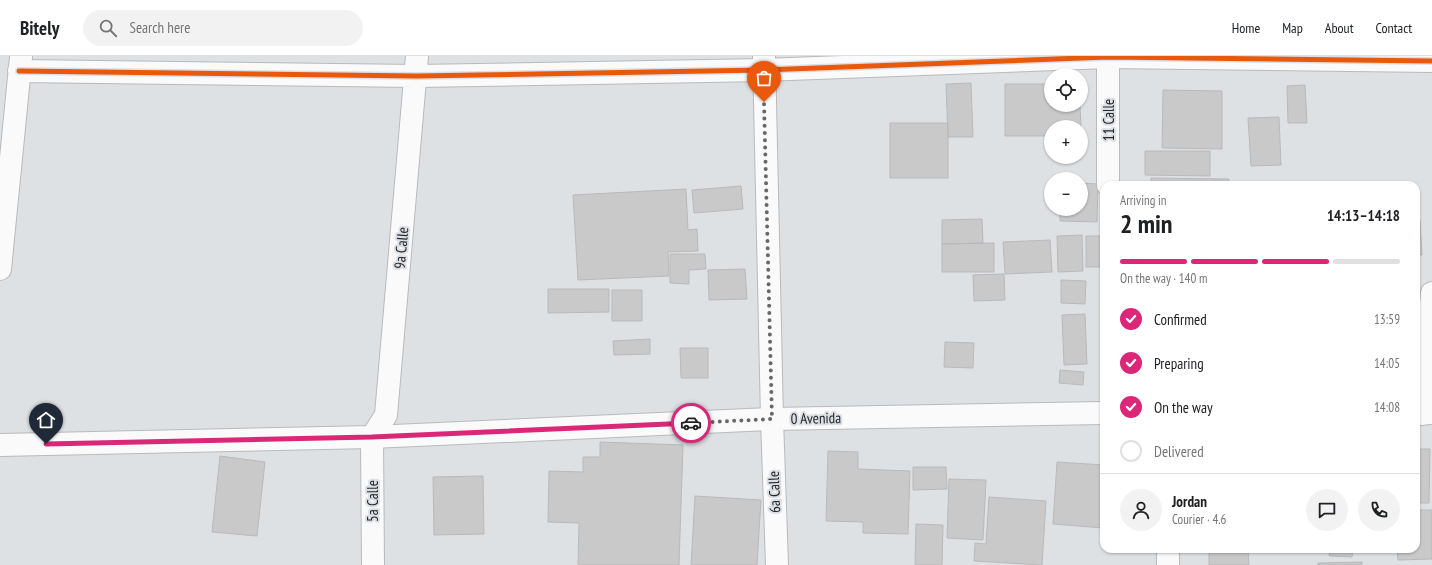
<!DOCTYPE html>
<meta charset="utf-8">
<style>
:root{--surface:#fff;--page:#f2f2f2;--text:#202124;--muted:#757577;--line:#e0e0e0;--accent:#db2777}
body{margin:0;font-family:"PT Sans Narrow",sans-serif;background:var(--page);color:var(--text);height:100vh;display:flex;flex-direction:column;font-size:15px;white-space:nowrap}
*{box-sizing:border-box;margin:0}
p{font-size:13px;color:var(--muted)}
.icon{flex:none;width:22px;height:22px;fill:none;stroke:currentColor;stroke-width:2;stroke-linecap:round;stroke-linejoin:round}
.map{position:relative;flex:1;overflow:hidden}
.panel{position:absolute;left:1100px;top:125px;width:320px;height:372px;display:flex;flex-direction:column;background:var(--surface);border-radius:12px;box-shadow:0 1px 3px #0004}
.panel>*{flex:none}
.buttons{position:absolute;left:1044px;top:12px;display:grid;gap:8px}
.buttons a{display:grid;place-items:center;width:44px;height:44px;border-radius:50%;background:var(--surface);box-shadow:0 1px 3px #0004;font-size:20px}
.pin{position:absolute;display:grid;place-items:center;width:34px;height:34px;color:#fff;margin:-41px -17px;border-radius:50% 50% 50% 0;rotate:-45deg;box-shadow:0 0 4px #0007}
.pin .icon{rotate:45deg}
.courier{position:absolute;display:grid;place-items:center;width:40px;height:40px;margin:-20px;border:3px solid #db2777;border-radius:50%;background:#fff;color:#222;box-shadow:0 1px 5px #0007}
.headline em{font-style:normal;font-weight:600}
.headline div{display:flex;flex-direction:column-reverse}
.headline{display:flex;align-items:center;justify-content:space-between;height:68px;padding:0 20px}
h1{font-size:26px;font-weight:600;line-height:30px}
.bar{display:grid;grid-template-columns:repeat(4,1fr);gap:6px 4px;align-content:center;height:48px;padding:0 20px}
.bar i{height:5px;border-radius:3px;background:var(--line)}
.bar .selected{background:var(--accent)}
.bar p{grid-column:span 4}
.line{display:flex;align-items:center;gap:10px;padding:0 20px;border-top:1px solid var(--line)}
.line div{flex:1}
.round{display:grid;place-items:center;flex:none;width:42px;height:42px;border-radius:21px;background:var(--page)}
ol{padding:0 20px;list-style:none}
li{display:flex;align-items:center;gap:12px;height:44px}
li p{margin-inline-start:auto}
li .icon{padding:4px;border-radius:50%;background:var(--accent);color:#fff;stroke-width:4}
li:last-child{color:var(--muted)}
li i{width:22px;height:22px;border:2px solid var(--line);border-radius:50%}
header{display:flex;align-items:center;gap:24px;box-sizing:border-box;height:56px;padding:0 20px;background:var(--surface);border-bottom:1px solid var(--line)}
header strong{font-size:19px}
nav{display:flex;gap:22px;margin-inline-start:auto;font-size:14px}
.search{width:280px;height:36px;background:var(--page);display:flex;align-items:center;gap:10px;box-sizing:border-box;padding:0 14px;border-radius:22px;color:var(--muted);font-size:15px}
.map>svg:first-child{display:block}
.building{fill:#c9c9ca;stroke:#b9b9ba}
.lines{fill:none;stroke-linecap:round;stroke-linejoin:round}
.street-casing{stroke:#b8babc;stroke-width:24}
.secondary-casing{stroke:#b8babc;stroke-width:24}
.street{stroke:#fafafb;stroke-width:22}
.secondary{stroke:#fafafb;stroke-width:22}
.cycleway-casing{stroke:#dce0e6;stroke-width:8}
.cycleway{stroke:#e8590c;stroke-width:5}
.done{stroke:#66686a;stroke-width:4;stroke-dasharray:0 7.2}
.route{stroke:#db2777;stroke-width:5}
.labels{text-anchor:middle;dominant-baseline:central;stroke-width:4;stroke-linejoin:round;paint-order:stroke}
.street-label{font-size:15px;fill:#252729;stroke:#dce0e6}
</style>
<header>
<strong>Bitely</strong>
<div class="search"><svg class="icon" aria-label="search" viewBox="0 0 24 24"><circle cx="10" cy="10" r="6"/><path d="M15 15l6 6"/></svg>Search here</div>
<nav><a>Home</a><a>Map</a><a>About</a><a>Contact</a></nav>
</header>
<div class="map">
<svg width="1432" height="509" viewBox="0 0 1432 509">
<rect width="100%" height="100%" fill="#dee1e4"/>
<!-- building -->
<path class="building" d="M971,27l2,54h-25l-2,-53z
M1005,28h46v21h29l1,22h-30v9h-46z
M1305,29l2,38h-19l-1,-37z
M1163,34l59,1v58l-60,-1z
M1279,61l2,48 -30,1 -3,-48z
M890,67h58v55h-58z
M1145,95h65v25l-65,-1z
M1151,122l78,1v6h-78z
M1081,127l17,1 -1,38 -37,-1v-12h21z
M741,130l2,23 -49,4 -2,-23z
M686,133l2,41 9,-1 1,22 -30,1 1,24 -91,4 -5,-85z
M982,163l1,24 -41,1v-24z
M1416,164h4l2,35h-6z
M1082,179l1,36 -25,1 -1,-36z
M1086,180h18v31h-18z
M1050,184l2,32 -47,2 -2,-32z
M994,187v29h-52v-28z
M670,198h35l1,15 -17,1v14l-19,-1z
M745,213l2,30 -38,1 -1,-30z
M1004,218l1,26 -31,1 -1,-26z
M1061,224l25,1 -1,23 -24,-1z
M548,233h61v23l-61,1z
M612,234h30v31h-30z
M1085,258l2,50 -23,1 -2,-50z
M650,283v15l-36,1 -1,-14z
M945,286l29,1 -1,25 -29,-1z
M680,292h28v30h-27z
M1060,314l24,2 -1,13 -24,-2z
M600,386l83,3 -4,120h-101l1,-42 -31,-1 1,-51 34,1v-15h17z
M1416,393h14l-1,54h-13z
M828,395l30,1v17l52,2 -2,63 -45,-1v-11l-37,-1z
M220,400l45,6 -8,74 -45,-4z
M1057,406l47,3 -1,63 -50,-4z
M913,411h33l1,22 -34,1z
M483,420l1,58 -50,1 -1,-58z
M949,423l37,1 -3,60 -36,-2z
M695,440l66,4 -4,65h-66z
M989,441l57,4 -4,64 -68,-4 1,-18 11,1z
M1416,454h16v49l-34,1 -1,-11h19z
M916,468l27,1 -1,40h-27z
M1209,493h39l1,16h-40z
M1330,493h23l-1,8 -23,-1z
M1362,506v3h-44v-2z"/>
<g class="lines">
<defs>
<path id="street" d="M764,0l8,363 5,146
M19,15l398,5 346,-6 345,-13 324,4
M1108,129v-129
M0,213l21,-212
M1421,358l11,-121
M1168,493v16
M373,509l-1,-128 14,-22 31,-359"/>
<path id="secondary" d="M1416,358l16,-1
M0,389l372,-8 400,-18 332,-6"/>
</defs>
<!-- street casing -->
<use href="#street" class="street-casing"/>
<!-- secondary casing -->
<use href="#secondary" class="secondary-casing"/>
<!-- street -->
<use href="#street" class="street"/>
<!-- secondary -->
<use href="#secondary" class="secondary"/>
<defs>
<path id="cycleway" d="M19,15l398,5 346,-6 345,-13 324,4"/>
</defs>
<!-- cycleway casing -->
<use href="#cycleway" class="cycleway-casing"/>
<!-- cycleway -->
<use href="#cycleway" class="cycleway"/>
</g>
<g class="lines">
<!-- done -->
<path class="done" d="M691,367l81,-4 -8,-317"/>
<!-- route -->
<path class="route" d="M46,388l326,-7 319,-14"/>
</g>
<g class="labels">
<!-- street labels -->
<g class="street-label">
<text transform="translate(1108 64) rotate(-90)">11 Calle</text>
<text transform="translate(401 192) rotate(-85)">9a Calle</text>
<text transform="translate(816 362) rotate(-1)">0 Avenida</text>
<text transform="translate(774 436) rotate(-92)">6a Calle</text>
<text transform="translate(372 445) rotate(-90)">5a Calle</text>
</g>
</g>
</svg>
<div class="buttons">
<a><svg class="icon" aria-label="locate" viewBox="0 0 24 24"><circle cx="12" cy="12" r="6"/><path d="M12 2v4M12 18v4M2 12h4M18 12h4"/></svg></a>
<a>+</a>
<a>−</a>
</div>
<div class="pin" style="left:764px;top:46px;background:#ea580c"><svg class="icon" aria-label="bag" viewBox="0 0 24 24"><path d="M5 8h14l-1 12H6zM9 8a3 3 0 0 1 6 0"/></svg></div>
<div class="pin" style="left:46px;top:388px;background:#1f2937"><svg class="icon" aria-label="home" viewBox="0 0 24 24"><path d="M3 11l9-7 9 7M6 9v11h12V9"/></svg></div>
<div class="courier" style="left:691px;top:367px"><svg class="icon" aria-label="car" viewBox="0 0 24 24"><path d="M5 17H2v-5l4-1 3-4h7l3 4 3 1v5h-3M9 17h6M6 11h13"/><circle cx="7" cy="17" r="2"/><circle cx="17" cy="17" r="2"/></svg></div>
<section class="panel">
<div class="headline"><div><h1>2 min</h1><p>Arriving in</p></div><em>14:13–14:18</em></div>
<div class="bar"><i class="selected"></i><i class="selected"></i><i class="selected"></i><i></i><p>On the way · 140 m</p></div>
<ol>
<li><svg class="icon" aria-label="check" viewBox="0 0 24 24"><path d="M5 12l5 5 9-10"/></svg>Confirmed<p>13:59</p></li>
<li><svg class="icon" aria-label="check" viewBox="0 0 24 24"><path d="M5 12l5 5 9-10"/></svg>Preparing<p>14:05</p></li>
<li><svg class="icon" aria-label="check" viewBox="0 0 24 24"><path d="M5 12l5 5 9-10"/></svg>On the way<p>14:08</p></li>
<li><i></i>Delivered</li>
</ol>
<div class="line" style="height:72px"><a class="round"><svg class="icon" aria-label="person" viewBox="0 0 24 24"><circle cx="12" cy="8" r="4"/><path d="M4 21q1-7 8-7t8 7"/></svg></a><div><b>Jordan</b><p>Courier · 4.6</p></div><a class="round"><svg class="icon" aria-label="chat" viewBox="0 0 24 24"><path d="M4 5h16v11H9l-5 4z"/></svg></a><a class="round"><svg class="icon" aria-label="phone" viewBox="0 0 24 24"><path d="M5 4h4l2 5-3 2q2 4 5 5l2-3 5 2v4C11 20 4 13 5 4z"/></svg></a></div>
</section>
</div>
